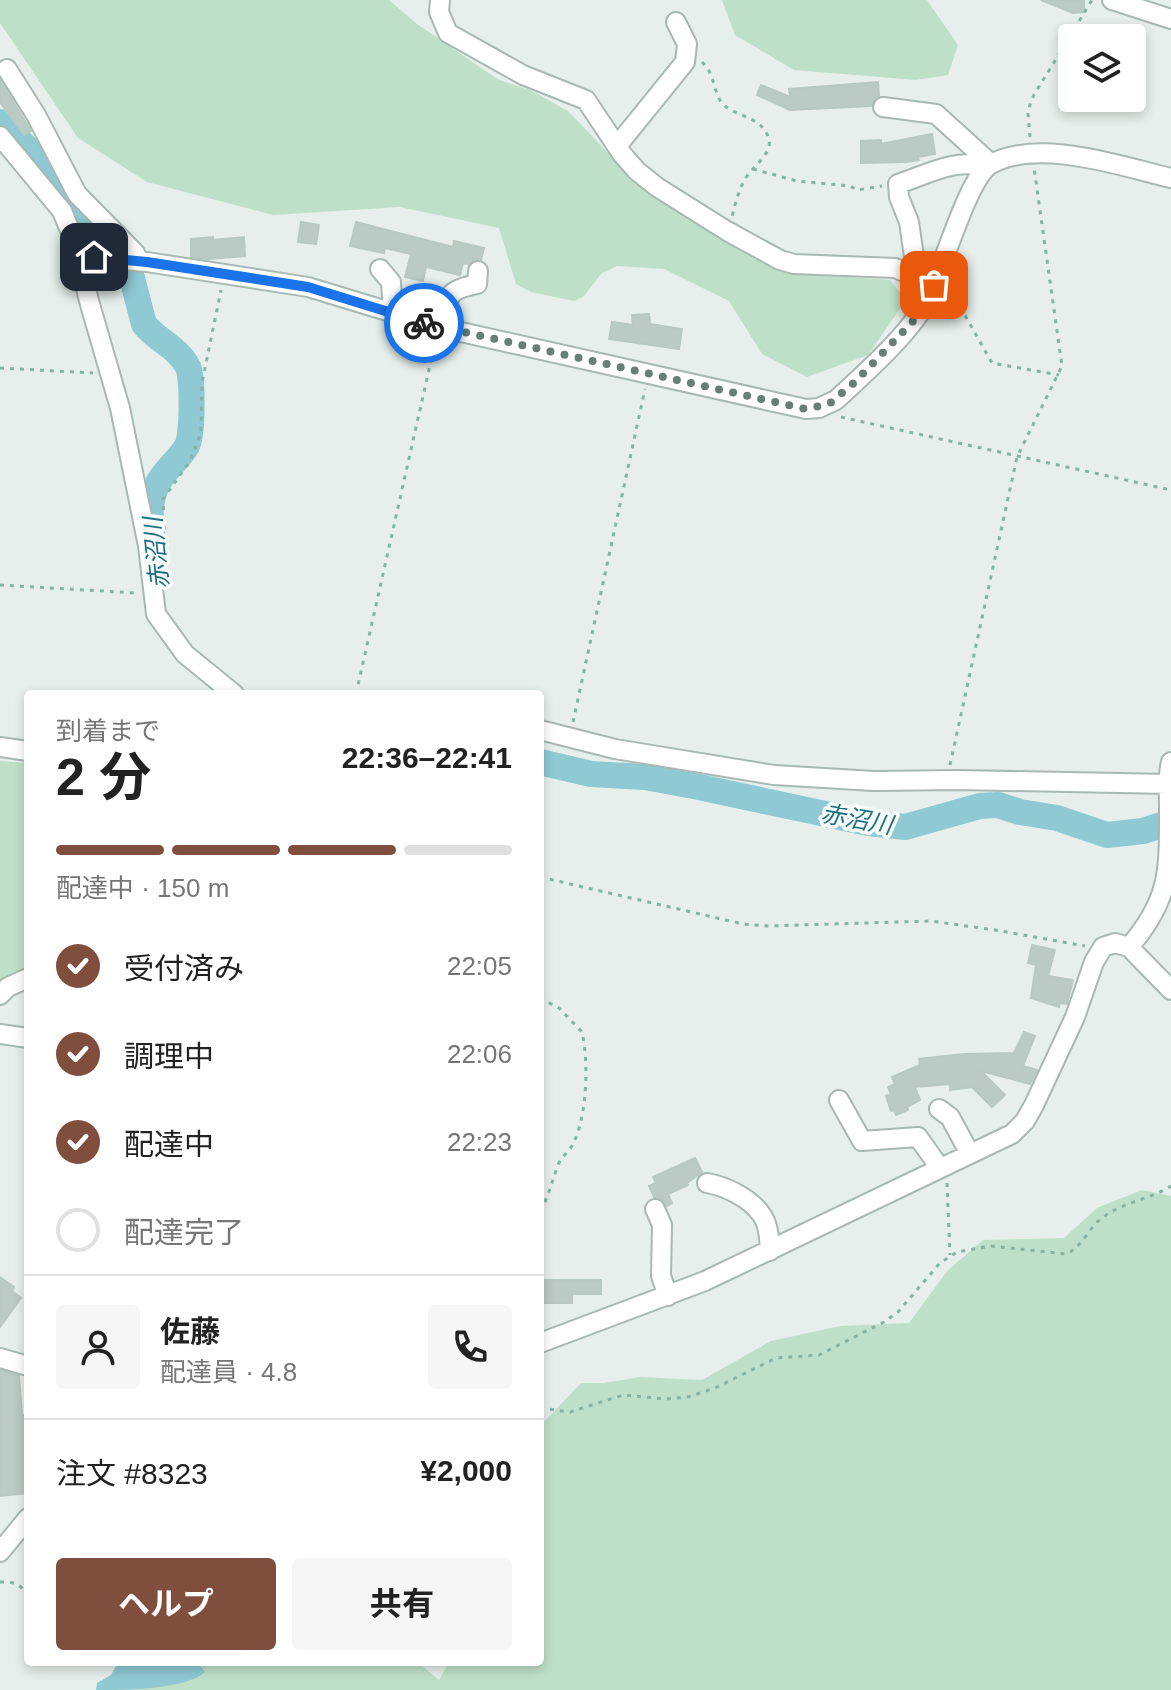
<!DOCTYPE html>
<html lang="ja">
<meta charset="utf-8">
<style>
:root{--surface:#fff;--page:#f6f6f6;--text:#222;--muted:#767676;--line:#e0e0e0;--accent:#804e3d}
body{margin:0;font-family:Helvetica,"Noto Sans JP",sans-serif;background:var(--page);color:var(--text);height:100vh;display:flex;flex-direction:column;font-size:30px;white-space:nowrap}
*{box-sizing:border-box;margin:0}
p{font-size:26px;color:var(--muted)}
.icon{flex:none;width:44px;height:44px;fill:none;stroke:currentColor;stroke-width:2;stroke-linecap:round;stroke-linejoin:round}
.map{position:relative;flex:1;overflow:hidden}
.panel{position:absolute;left:24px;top:690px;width:520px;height:976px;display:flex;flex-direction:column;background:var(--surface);border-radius:8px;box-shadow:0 4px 12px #0003}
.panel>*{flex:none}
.tools{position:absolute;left:1058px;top:24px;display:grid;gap:16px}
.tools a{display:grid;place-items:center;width:88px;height:88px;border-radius:8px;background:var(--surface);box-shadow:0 4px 12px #0003;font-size:40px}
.pin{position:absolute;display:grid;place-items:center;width:68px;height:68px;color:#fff;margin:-34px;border-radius:16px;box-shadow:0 4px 12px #0006}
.courier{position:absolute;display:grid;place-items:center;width:80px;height:80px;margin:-40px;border:6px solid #1a73e8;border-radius:50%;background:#fff;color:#222;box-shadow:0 2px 10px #0007}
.overview em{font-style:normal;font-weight:700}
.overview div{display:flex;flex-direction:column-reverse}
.overview{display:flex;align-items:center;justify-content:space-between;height:136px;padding:0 32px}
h1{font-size:52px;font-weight:700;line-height:60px}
.bar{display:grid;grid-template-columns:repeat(4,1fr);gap:12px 8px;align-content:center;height:96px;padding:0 32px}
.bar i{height:10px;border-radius:6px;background:var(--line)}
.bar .on{background:var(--accent)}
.bar p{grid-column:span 4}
.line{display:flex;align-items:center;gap:20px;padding:0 32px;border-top:2px solid var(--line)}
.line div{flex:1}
.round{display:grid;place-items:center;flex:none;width:84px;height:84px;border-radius:8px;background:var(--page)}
ol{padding:0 32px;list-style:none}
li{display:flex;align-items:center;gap:24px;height:88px}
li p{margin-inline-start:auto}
li .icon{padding:8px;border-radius:50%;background:var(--accent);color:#fff;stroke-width:4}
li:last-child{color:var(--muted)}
li i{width:44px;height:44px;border:4px solid var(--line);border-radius:50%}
.cta{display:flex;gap:16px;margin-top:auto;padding:16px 32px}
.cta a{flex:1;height:92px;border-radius:8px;background:var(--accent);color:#fff;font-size:32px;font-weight:700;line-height:92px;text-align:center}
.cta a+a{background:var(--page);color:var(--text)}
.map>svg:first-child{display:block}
.green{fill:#bfe0c8}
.water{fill:#8ec9d4}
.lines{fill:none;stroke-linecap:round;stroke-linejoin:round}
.river{stroke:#8ec9d4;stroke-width:26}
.building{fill:#bbcac4;stroke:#b8c9c2;stroke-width:2}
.minor-casing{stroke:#a8b8b2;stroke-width:22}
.path{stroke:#86b3a5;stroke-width:3;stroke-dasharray:4 6;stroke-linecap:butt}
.minor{stroke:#fff;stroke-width:18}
.done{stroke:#687f78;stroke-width:8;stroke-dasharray:0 14.4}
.route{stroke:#1a73e8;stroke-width:10}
.labels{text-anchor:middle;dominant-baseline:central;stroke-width:7;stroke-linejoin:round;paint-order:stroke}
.water-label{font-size:24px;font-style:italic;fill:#1c6f80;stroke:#f7fbf9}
</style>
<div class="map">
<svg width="1171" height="1690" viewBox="0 0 1171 1690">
<rect width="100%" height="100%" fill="#e6efeb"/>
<!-- green -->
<path class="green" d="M0,0h389l28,24 82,56 31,10 38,21 48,50 100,73 52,27 79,16 43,3 16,20 -38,55 -61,22 -45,-23 -33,-53 -65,-32 -47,-3 -15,7 -19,24 -9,4 -43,-9 -15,-8 -17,-56 -99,-21 -127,8 -126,-33 -69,-44 -78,-115z
M722,0h205l31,45 -10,30 -32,5 -122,-10 -59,-35z
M0,761l28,2v228l-28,2z
M1142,1190l29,6v494h-1054l82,-14 -1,-14h219l22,18 8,-14 -1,-4h94v-236l41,-43h23l36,-6 62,3 69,-39 69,-15 69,-3 39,-53 35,-30 81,-2 33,-30z"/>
<!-- water -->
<path class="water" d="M118,1662h79l8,10c-20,18 -81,18 -109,18l1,-7 14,-8z"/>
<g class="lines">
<!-- river -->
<path class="river" d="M0,122l33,32 57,71 28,23 10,15 16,61c13,17 34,23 44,43 5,11 5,68 -1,79 -8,14 -23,24 -30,39 -9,19 -7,39 -3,60
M540,762l51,12 54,3 54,10 169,36 37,4 75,-21 18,-1 22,7 37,6 50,17 36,-4 28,-9"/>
</g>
<!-- building -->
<path class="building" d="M1041,0h43v12l-11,1z
M0,80l31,51 -7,4 -24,-33z
M878,82l1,14 -8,10 -81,4 -33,-15 4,-10 29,12 -1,-8z
M932,134l3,20 -17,3 1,3 -12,2 -46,1v-22l20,-1v4z
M301,222l18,3 -3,19 -18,-2z
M356,222l97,25 1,-6 30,7 -3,12h-7l-6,4 -5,-1 -3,12 -34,-8 -3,14 -18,-4 6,-23 -26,-6 -1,5 -34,-7z
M213,237v3l31,-3 1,19 -37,3 -17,-2v-18z
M649,314l1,10 32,5 -3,20 -70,-10 3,-17 21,3 -1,-10z
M1032,945l23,5 -7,26 25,4 -6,24 -7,-1 -1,4 -28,-9 5,-33 -8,-2z
M1024,1032l11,4 -12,30 14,4 -7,14 -49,-13 24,24 -13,12 -20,-20 -22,3v-6l-35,3 5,13 -13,7 1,3 -12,5 -2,-5 -3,1 -5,-15 5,-2 -3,-7 7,-3 -3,-7 28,-12 -1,-6 45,-5 50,-1z
M695,1158l7,14 -15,11 1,2 -20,9 4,9 -5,3 -6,-7 -7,-2 -5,-11 7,-3 -3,-6z
M0,1277l14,10 -2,4 9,7 -21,29z
M540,1280h61v14h-29v9h-32z
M0,1370l19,6 3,39h6v37h-3l3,41 -28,3z"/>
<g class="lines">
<defs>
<path id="minor" d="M440,0l-1,12 9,21 75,42 63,25 36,54 15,17 20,16 70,44 53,29 14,4 101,4 39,17
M1112,0l59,19
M7,69l29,46 41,79 58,59 4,8
M883,107l53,7 55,50
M0,136l62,75 14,34 13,56 31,107 28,138 8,68 29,40 49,40
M617,146l68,-84 2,-18 -11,-22
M78,256l69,6 161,25 135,41 363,81 13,-1 17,-8c27,-25 70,-63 88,-94 17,-29 43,-129 67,-142 49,-26 129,2 180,14
M380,269l11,13 2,32
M917,277l-8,-55 -10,-25 -1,-13c25,-8 62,-28 86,-16
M443,328c7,-32 0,-37 34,-44l1,-13
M540,730l75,19 159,26 100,6 84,-1 213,4
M0,747l28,4
M1129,947c42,-48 40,-78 40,-141 0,-15 -2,-29 2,-44
M0,995l8,-8 20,-9
M0,1034l28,4
M839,1100l23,41 56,-4 22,31
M939,1109l11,8 20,37
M707,1183c18,3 43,15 54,31 8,10 8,25 9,37
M655,1209l7,16 -1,51 7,20
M540,1343l165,-62 307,-147 13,-13 9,-16 41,-88 19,-55 9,-15 12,-4 14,4 42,43
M0,1358l28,8
M0,1552l28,-34"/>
</defs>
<!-- minor casing -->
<use href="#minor" class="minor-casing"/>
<!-- path -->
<path class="path" d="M702,62c15,14 10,33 23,44 11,9 29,11 38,22 19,23 -10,35 -19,53 -6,11 -9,24 -12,36
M1030,137l-2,-23 3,-14 61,-100
M753,169l44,12 53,5 7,4 25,-4
M947,292l11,11 34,60 67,12
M0,368l93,5
M841,417l330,73
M165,540l-2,-41 27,-38 11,-28 1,-50 19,-93
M0,585l136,8
M356,694l79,-351
M573,722l72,-333
M950,765l67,-308 45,-91 -28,-198
M540,877l203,47 24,2 164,-5 64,9 90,16
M540,998l19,10 23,24c7,30 5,85 -9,112 -4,8 -12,13 -15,21 -6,17 -10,32 -18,47
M947,1183l3,72
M540,1408l30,4 53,-17 43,4 22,-2 27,-9 61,-30 43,-3 65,-33 14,-10 42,-49 17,-11 34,-6 75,8c16,-6 22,-26 36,-36 20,-16 47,-18 69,-32
M0,1582c15,0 19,1 28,13"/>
<!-- minor -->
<use href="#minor" class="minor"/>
</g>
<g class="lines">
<!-- done -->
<path class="done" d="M424,323l382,86 23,-5 26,-22 61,-64 18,-33"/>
<!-- route -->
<path class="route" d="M94,257l53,5 161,25 116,36"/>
</g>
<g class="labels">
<!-- water labels -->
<g class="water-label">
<text transform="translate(156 553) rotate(-96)">赤沼川</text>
<text transform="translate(857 819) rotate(10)">赤沼川</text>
</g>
</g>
</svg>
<div class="tools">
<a><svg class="icon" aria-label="layers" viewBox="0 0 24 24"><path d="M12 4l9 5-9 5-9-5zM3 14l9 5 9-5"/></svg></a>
</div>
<div class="pin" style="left:934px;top:285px;background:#ea580c"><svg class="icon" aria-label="bag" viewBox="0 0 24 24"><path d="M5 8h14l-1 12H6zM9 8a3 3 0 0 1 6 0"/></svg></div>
<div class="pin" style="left:94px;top:257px;background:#1f2937"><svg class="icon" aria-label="home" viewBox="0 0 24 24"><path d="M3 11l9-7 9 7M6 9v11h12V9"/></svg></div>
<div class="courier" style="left:424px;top:323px"><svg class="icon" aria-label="bike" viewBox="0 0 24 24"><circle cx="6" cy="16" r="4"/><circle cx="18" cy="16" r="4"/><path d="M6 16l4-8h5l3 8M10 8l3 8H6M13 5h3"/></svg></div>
<section class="panel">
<div class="overview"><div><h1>2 分</h1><p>到着まで</p></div><em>22:36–22:41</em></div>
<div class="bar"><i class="on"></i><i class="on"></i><i class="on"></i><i></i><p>配達中 · 150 m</p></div>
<ol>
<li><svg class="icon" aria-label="check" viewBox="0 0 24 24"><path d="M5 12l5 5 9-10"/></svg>受付済み<p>22:05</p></li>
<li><svg class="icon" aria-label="check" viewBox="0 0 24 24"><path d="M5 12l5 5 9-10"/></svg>調理中<p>22:06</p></li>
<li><svg class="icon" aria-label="check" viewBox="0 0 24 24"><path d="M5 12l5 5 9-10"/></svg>配達中<p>22:23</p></li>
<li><i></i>配達完了</li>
</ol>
<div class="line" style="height:144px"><a class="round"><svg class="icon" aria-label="person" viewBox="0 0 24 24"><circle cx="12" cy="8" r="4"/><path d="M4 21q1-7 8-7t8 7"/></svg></a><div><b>佐藤</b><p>配達員 · 4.8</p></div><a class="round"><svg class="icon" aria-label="phone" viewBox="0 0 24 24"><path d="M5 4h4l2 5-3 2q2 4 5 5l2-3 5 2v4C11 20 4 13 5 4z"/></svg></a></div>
<div class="line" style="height:104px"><div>注文 #8323</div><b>¥2,000</b></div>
<div class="cta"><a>ヘルプ</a><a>共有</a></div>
</section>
</div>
